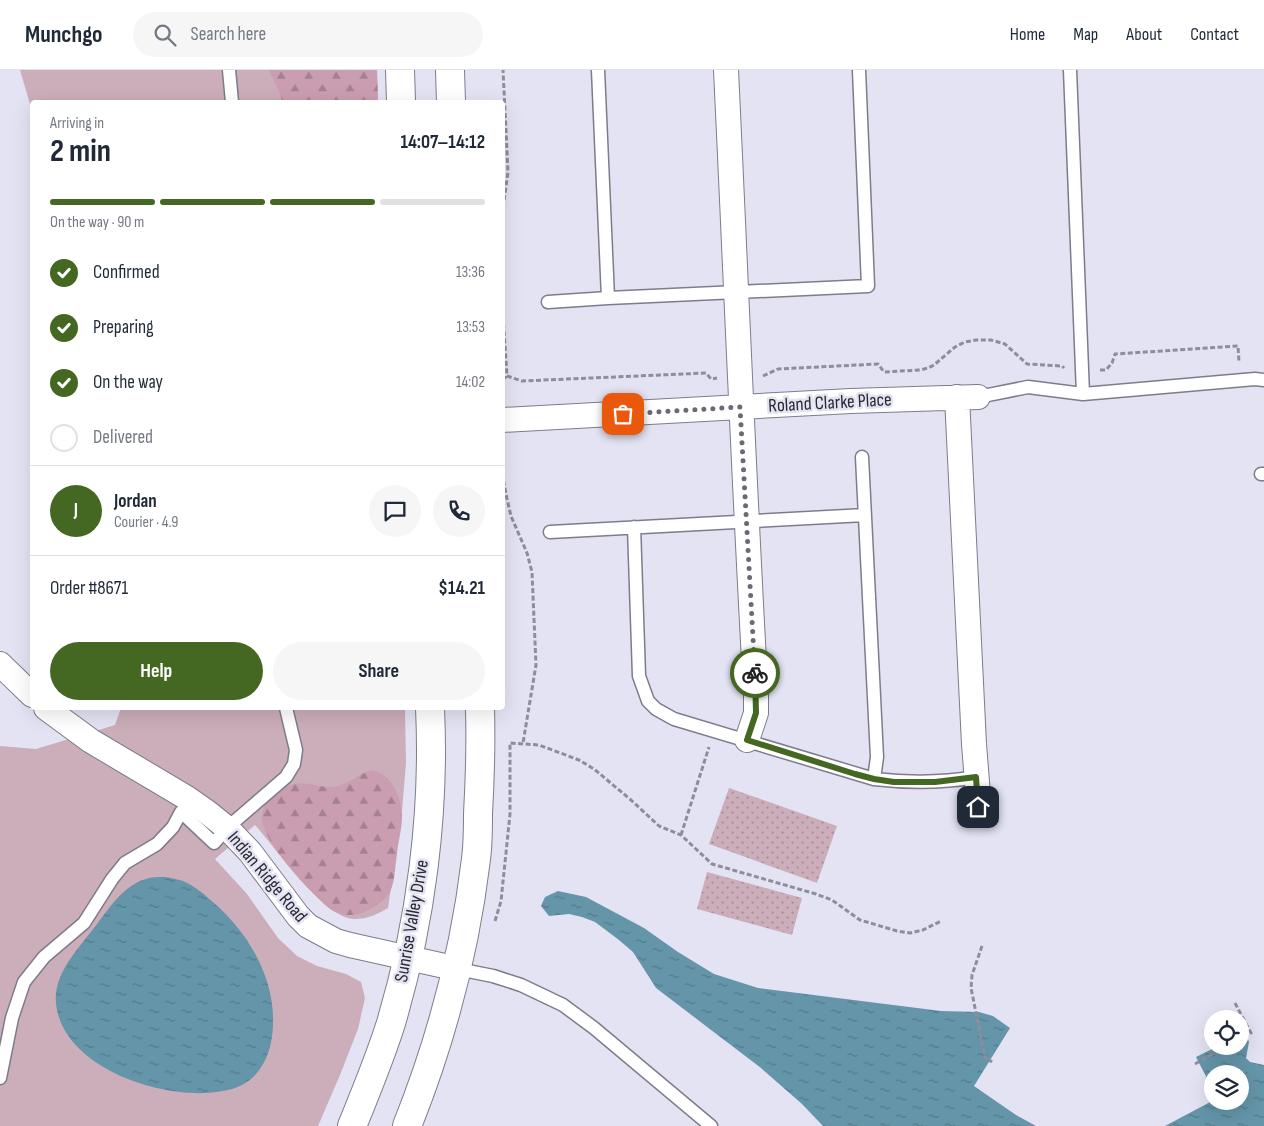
<!DOCTYPE html>
<meta charset="utf-8">
<style>
:root{--surface:#fff;--page:#f6f6f7;--text:#1f2937;--muted:#747a83;--line:#e0e1e3;--accent:#446822}
body{margin:0;font-family:"Sofia Sans Condensed",sans-serif;background:var(--page);color:var(--text);height:100vh;display:flex;flex-direction:column;font-size:19px;white-space:nowrap}
*{box-sizing:border-box;margin:0}
p{font-size:16px;color:var(--muted)}
.icon{flex:none;width:28px;height:28px;fill:none;stroke:currentColor;stroke-width:2;stroke-linecap:round;stroke-linejoin:round}
.map{position:relative;flex:1;overflow:hidden}
.sheet{position:absolute;left:30px;top:30px;width:475px;height:610px;display:flex;flex-direction:column;background:var(--surface);border-radius:5px;box-shadow:0 5px 20px #0002}
.sheet>*{flex:none}
.fabs{position:absolute;left:1204px;top:940px;display:grid;gap:10px}
.fabs a{display:grid;place-items:center;width:45px;height:45px;border-radius:50%;background:var(--surface);box-shadow:0 5px 20px #0002;font-size:25px}
.pin{position:absolute;display:grid;place-items:center;width:42px;height:42px;color:#fff;margin:-21px;border-radius:10px;box-shadow:0 2px 8px #0006}
.courier{position:absolute;display:grid;place-items:center;width:50px;height:50px;margin:-25px;border:4px solid #446822;border-radius:50%;background:#fff;color:#222;box-shadow:0 1px 6px #0007}
.overview em{font-style:normal;font-weight:700}
.overview div{display:flex;flex-direction:column-reverse}
.overview{display:flex;align-items:center;justify-content:space-between;height:85px;padding:0 20px}
h1{font-size:32px;font-weight:700;line-height:38px}
.bar{display:grid;grid-template-columns:repeat(4,1fr);gap:8px 5px;align-content:center;height:60px;padding:0 20px}
.bar i{height:6px;border-radius:4px;background:var(--line)}
.bar .on{background:var(--accent)}
.bar p{grid-column:span 4}
.line{display:flex;align-items:center;gap:12px;padding:0 20px;border-top:1px solid var(--line)}
.line div{flex:1}
.round{display:grid;place-items:center;flex:none;width:52px;height:52px;border-radius:26px;background:var(--page)}
ol{padding:0 20px;list-style:none}
li{display:flex;align-items:center;gap:15px;height:55px}
li p{margin-inline-start:auto}
li .icon{padding:5px;border-radius:50%;background:var(--accent);color:#fff;stroke-width:4}
li:last-child{color:var(--muted)}
li i{width:28px;height:28px;border:2px solid var(--line);border-radius:50%}
.action{display:flex;gap:10px;margin-top:auto;padding:10px 20px}
.action a{flex:1;height:58px;border-radius:30px;background:var(--accent);color:#fff;font-size:20px;font-weight:700;line-height:58px;text-align:center}
.action a+a{background:var(--page);color:var(--text)}
header{display:flex;align-items:center;gap:30px;box-sizing:border-box;height:70px;padding:0 25px;background:var(--surface);border-bottom:1px solid var(--line)}
header strong{font-size:24px}
nav{display:flex;gap:28px;margin-inline-start:auto;font-size:18px}
.search{width:350px;height:45px;background:var(--page);display:flex;align-items:center;gap:12px;box-sizing:border-box;padding:0 18px;border-radius:28px;color:var(--muted);font-size:19px}
.map>svg:first-child{display:block}
.grass{fill:#ccadba}
.forest{fill:url(#forest-firs)}
.park{fill:url(#park-dots)}
.water{fill:url(#water-ripples)}
.lines{fill:none;stroke-linecap:round;stroke-linejoin:round}
.lane-casing{stroke:#7d7c8b;stroke-width:15}
.street-casing{stroke:#7d7c8b;stroke-width:26}
.secondary-casing{stroke:#7d7c8b;stroke-width:30}
.path{stroke:#8e8d99;stroke-width:3;stroke-dasharray:5 2.5;stroke-linecap:butt}
.lane{stroke:#fff;stroke-width:12}
.street{stroke:#fff;stroke-width:24}
.secondary{stroke:#fff;stroke-width:28}
.done{stroke:#6a6a74;stroke-width:5;stroke-dasharray:0 9}
.route{stroke:#446822;stroke-width:6}
.labels{text-anchor:middle;dominant-baseline:central;stroke-width:5;stroke-linejoin:round;paint-order:stroke}
.street-label{font-size:19px;fill:#29292f;stroke:#e4e3f4}
</style>
<header>
<strong>Munchgo</strong>
<div class="search"><svg class="icon" aria-label="search" viewBox="0 0 24 24"><circle cx="10" cy="10" r="6"/><path d="M15 15l6 6"/></svg>Search here</div>
<nav><a>Home</a><a>Map</a><a>About</a><a>Contact</a></nav>
</header>
<div class="map">
<svg width="1264" height="1056" viewBox="0 0 1264 1056">
<defs>
<pattern id="forest-firs" width="22" height="20" patternUnits="userSpaceOnUse" patternTransform="scale(1.25)"><rect width="22" height="20" fill="#cb9db1"/><path d="M5 1l3.5 6h-7zM16 11l3.5 6h-7z" fill="#a58090"/></pattern>
<pattern id="park-dots" width="8" height="8" patternUnits="userSpaceOnUse" patternTransform="scale(1.25)"><rect width="8" height="8" fill="#ccadba"/><path d="M2 2h.1M6 6h.1" fill="none" stroke="#a68d98" stroke-width="1.8" stroke-linecap="round"/></pattern>
<pattern id="water-ripples" width="26" height="14" patternUnits="userSpaceOnUse" patternTransform="scale(1.25)"><rect width="26" height="14" fill="#6495a9"/><path d="M2 4q2-2 4 0t4 0M15 11q2-2 4 0t4 0" fill="none" stroke="#527a8a"/></pattern>
</defs>
<rect width="100%" height="100%" fill="#e4e3f4"/>
<!-- grass -->
<path class="grass" d="M20,0h357l1,32h-346v9z
M121,638h284l1,55 -4,48 -14,97c-10,6 -20,11 -33,11 -31,0 -79,-71 -100,-94l-40,34 32,35 31,44 19,18 20,10 29,8 15,8 4,16 -7,31 -18,46 -22,51h-318v-380l36,3 79,-24z"/>
<!-- forest -->
<path class="forest" d="M269,0h108l1,32h-96c-1,-11 -9,-21 -13,-32z
M372,700c20,4 30,28 30,47 0,12 -4,25 -5,37 -2,12 -2,28 -7,38 -8,14 -33,27 -49,22 -9,-2 -15,-8 -21,-14 -18,-17 -50,-52 -57,-75 -6,-20 13,-36 30,-41 12,-3 25,3 38,3 16,-1 27,-13 41,-17z"/>
<!-- park -->
<path class="park" d="M729,718l108,38 -20,57 -108,-39z
M707,802l95,26 -10,37 -95,-26z"/>
<!-- water -->
<path class="water" d="M165,807c6,1 12,2 18,4 12,5 22,14 31,22 40,35 69,89 56,144 -5,18 -16,35 -35,41 -56,19 -173,-16 -179,-85 -3,-30 24,-56 41,-79 13,-17 27,-39 49,-45 5,-2 13,-2 19,-2z
M558,821l28,6 58,31 34,24 36,22 44,14 183,23 38,1 14,4 17,12 -36,58 42,29 20,11h-213l-21,-22 -41,-36 -105,-80 -23,-36 -14,-12 -24,-18 -13,-5 -13,-3 -20,2 -8,-10 4,-9z
M1240,965h6l3,7 -3,16 4,4 14,3v61h-99l47,-25h28v-27h-28v14l-16,-31 22,-11h22z"/>
<g class="lines">
<defs>
<path id="lane" d="M229,0l3,32
M598,0l10,228 260,-12 -9,-216
M548,232l60,-4
M1083,324l172,-15 9,1
M978,327l50,-10 55,7 -13,-324
M862,387l15,300 -3,22
M1261,404h3
M634,457l5,149 9,25 8,8 18,10 200,60c35,4 68,4 102,-2
M550,462l315,-17
M458,899l35,7 28,9 42,20 31,23 117,98
M0,1008l12,-60 12,-36 20,-25 40,-34 28,-44 13,-16 32,-19 16,-17 8,-15 33,31 13,-15 59,-51 8,-13 2,-14 -10,-42"/>
<path id="street" d="M726,0c10,209 18,417 30,626v17l-9,27
M957,327l17,347 5,63
M502,350l349,-19 127,-4
M0,594l32,31
M46,638l45,33 96,57 20,14 20,16 23,24 48,64 10,10 28,15 14,4 108,24"/>
<path id="secondary" d="M400,0l1,32
M450,0l1,32
M352,1056c14,-34 28,-68 39,-103 30,-101 44,-210 39,-315
M407,1056c34,-85 58,-175 69,-267 2,-15 2,-30 2,-45 2,-36 3,-71 2,-106"/>
</defs>
<!-- lane casing -->
<use href="#lane" class="lane-casing"/>
<!-- street casing -->
<use href="#street" class="street-casing"/>
<!-- secondary casing -->
<use href="#secondary" class="secondary-casing"/>
<!-- path -->
<path class="path" d="M502,145l6,-43 -5,-102
M502,231l5,75 15,5 184,-8 5,6 6,-1
M1100,300h6l6,-7 3,-9 123,-8 1,16
M763,306l15,-7 100,-5 6,8 36,-2 8,-2 6,-3 21,-18 10,-5 11,-2h15l14,4 22,20 35,2 2,2
M502,310l5,-4
M502,403l5,26 4,17 16,37 5,19 4,93 -13,78
M681,765l28,-88
M495,851l6,-20 9,-87v-71l29,2 40,15 15,9 37,31 28,26 22,9 31,29 104,30 16,6 28,20 37,11 13,2 13,-3 18,-9
M982,876l-10,29 -1,13 14,69 7,5
M1235,933l16,30 -11,6
M1195,994l32,-18"/>
<!-- lane -->
<use href="#lane" class="lane"/>
<!-- street -->
<use href="#street" class="street"/>
<!-- secondary -->
<use href="#secondary" class="secondary"/>
</g>
<g class="lines">
<!-- done -->
<path class="done" d="M623,344l117,-7 15,266"/>
<!-- route -->
<path class="route" d="M755,603l1,40 -9,27 108,34 19,5 20,3h41l41,-5 2,30"/>
</g>
<g class="labels">
<!-- street labels -->
<g class="street-label">
<text transform="translate(830 333) rotate(-3)">Roland Clarke Place</text>
<text transform="translate(267 807) rotate(50)">Indian Ridge Road</text>
<text transform="translate(412 851) rotate(-80)">Sunrise Valley Drive</text>
</g>
</g>
</svg>
<div class="fabs">
<a><svg class="icon" aria-label="locate" viewBox="0 0 24 24"><circle cx="12" cy="12" r="6"/><path d="M12 2v4M12 18v4M2 12h4M18 12h4"/></svg></a>
<a><svg class="icon" aria-label="layers" viewBox="0 0 24 24"><path d="M12 4l9 5-9 5-9-5zM3 14l9 5 9-5"/></svg></a>
</div>
<div class="pin" style="left:623px;top:344px;background:#ea580c"><svg class="icon" aria-label="bag" viewBox="0 0 24 24"><path d="M5 8h14l-1 12H6zM9 8a3 3 0 0 1 6 0"/></svg></div>
<div class="pin" style="left:978px;top:737px;background:#1f2937"><svg class="icon" aria-label="home" viewBox="0 0 24 24"><path d="M3 11l9-7 9 7M6 9v11h12V9"/></svg></div>
<div class="courier" style="left:755px;top:603px"><svg class="icon" aria-label="bike" viewBox="0 0 24 24"><circle cx="6" cy="16" r="4"/><circle cx="18" cy="16" r="4"/><path d="M6 16l4-8h5l3 8M10 8l3 8H6M13 5h3"/></svg></div>
<section class="sheet">
<div class="overview"><div><h1>2 min</h1><p>Arriving in</p></div><em>14:07–14:12</em></div>
<div class="bar"><i class="on"></i><i class="on"></i><i class="on"></i><i></i><p>On the way · 90 m</p></div>
<ol>
<li><svg class="icon" aria-label="check" viewBox="0 0 24 24"><path d="M5 12l5 5 9-10"/></svg>Confirmed<p>13:36</p></li>
<li><svg class="icon" aria-label="check" viewBox="0 0 24 24"><path d="M5 12l5 5 9-10"/></svg>Preparing<p>13:53</p></li>
<li><svg class="icon" aria-label="check" viewBox="0 0 24 24"><path d="M5 12l5 5 9-10"/></svg>On the way<p>14:02</p></li>
<li><i></i>Delivered</li>
</ol>
<div class="line" style="height:90px"><b class="round" style="background:var(--accent);color:#fff">J</b><div><b>Jordan</b><p>Courier · 4.9</p></div><a class="round"><svg class="icon" aria-label="chat" viewBox="0 0 24 24"><path d="M4 5h16v11H9l-5 4z"/></svg></a><a class="round"><svg class="icon" aria-label="phone" viewBox="0 0 24 24"><path d="M5 4h4l2 5-3 2q2 4 5 5l2-3 5 2v4C11 20 4 13 5 4z"/></svg></a></div>
<div class="line" style="height:65px"><div>Order #8671</div><b>$14.21</b></div>
<div class="action"><a>Help</a><a>Share</a></div>
</section>
</div>
